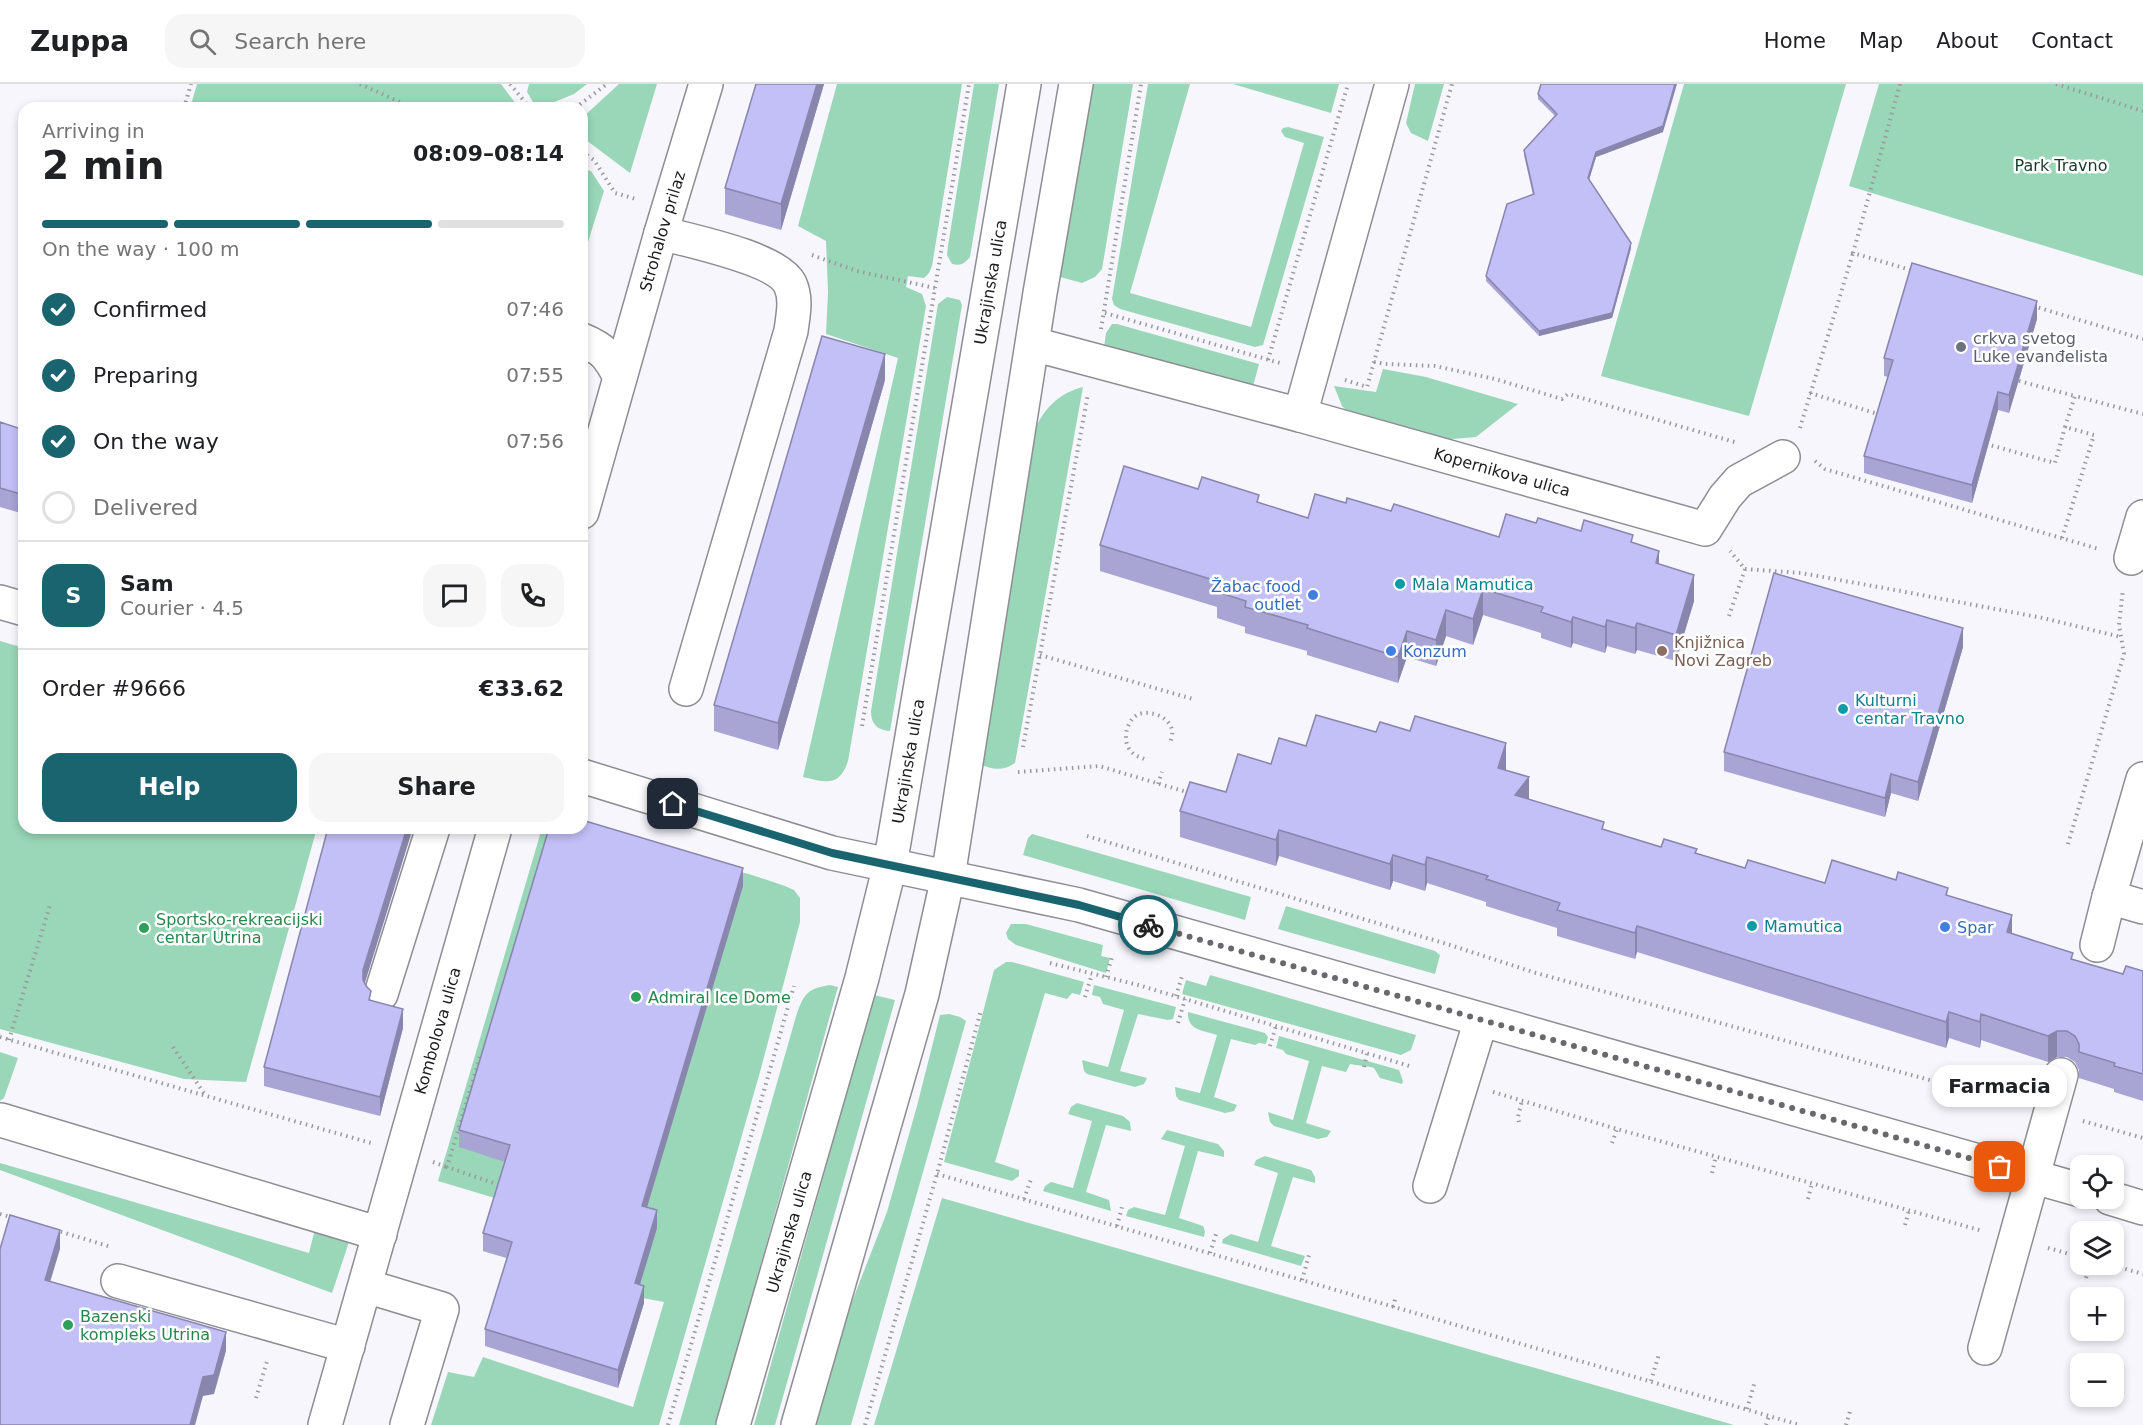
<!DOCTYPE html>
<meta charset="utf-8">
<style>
:root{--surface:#fff;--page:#f6f6f6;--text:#202124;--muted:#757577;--line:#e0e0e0;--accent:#1a6470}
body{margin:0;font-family:"DejaVu Sans",sans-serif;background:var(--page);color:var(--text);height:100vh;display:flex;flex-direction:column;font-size:22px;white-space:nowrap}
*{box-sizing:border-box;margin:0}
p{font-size:20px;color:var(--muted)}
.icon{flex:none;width:33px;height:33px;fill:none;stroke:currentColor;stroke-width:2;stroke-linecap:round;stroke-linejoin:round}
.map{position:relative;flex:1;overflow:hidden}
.sheet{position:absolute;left:18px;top:18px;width:570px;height:732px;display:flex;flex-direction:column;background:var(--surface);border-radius:18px;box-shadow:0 3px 9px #0003}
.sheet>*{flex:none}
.tools{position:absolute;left:2070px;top:1071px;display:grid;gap:12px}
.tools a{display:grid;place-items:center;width:54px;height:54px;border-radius:12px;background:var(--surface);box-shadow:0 3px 9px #0003;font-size:30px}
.pin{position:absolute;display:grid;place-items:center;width:51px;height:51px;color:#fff;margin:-26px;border-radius:12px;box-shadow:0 3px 9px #0006}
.courier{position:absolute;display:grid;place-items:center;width:60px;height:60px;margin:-30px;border:4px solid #1a6470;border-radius:50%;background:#fff;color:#222;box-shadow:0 2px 8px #0007}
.bubble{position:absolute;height:42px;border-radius:18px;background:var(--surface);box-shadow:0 3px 9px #0003;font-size:20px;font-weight:800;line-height:42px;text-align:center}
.overview em{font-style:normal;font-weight:800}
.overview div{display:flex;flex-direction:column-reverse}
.overview{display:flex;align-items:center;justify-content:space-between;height:102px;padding:0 24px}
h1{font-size:39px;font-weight:800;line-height:45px}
.bar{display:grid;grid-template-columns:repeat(4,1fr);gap:9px 6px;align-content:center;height:72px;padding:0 24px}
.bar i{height:8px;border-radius:4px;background:var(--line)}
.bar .on{background:var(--accent)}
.bar p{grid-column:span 4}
.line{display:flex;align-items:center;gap:15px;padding:0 24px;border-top:2px solid var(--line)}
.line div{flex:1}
.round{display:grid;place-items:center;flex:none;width:63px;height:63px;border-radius:18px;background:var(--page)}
ol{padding:0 24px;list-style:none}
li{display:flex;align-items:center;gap:18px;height:66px}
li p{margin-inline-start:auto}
li .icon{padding:6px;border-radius:50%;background:var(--accent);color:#fff;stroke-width:4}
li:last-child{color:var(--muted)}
li i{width:33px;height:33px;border:3px solid var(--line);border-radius:50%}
.primary-button{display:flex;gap:12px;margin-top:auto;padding:12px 24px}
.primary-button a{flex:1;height:69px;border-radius:18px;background:var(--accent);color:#fff;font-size:24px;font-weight:800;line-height:69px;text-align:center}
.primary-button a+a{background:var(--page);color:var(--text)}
header{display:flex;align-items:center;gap:36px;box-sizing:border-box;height:84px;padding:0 30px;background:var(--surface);border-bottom:2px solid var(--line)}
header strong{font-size:28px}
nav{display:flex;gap:33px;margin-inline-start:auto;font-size:21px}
.search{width:420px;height:54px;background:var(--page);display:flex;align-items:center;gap:15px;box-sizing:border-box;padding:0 21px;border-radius:18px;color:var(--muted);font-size:22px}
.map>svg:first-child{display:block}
.green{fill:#99d7b8}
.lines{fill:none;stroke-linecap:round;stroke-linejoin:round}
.minor-casing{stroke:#8d8d93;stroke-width:36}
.path{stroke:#9a9a9e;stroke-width:4;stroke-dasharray:1.5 4.5;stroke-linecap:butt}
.minor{stroke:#fff;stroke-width:33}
.wall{fill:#a8a4d4}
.shaded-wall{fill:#8886ad}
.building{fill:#c3bff7;stroke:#8886ad;stroke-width:1.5}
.done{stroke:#69686c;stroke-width:6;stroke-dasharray:0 10.8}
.route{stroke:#1a6470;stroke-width:8}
.worship-dot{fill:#6b7280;stroke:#fff;stroke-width:2}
.culture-dot{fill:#0f9aa8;stroke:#fff;stroke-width:2}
.shop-dot{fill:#3f7fe0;stroke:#fff;stroke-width:2}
.education-dot{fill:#8d6e63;stroke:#fff;stroke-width:2}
.leisure-dot{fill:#2e9e5b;stroke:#fff;stroke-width:2}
.labels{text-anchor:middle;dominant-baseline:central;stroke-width:5;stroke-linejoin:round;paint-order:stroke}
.park-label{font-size:16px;fill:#163a2a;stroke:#fff}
.street-label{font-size:16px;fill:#1c1c1e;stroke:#fff}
.worship-label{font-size:16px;fill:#5b616d;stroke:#fff;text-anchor:start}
.culture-label{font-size:16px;fill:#0d838f;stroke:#fff;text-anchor:start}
.shop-label{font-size:16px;fill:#366cbe;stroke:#fff;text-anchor:start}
.education-label{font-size:16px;fill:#785e54;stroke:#fff;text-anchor:start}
.leisure-label{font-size:16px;fill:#27864d;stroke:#fff;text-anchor:start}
</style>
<header>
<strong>Zuppa</strong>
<div class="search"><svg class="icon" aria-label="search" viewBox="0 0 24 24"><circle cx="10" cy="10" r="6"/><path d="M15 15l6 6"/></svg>Search here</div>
<nav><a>Home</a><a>Map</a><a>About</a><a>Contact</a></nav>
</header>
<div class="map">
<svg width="2143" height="1341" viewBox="0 0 2143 1341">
<rect width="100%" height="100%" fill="#f7f6fd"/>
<!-- green -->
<path class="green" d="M197,0h304l18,24h-329z
M529,0h58l-13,10 -32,13 -9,-5 -6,-10z
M619,0h38l-27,89 -48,-36v-19z
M837,0h125l-30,182 -3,7 -5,5 -16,-2 -2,11 16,7 4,12 -78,455c-9,27 -23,21 -45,16l95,-419 -72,-24 2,-42 -2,-51 -28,-15z
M974,0h25l-29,173c-6,7 -9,9 -18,7l-5,-9 1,-9z
M1092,0h41l-31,185 -7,8 -13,6 -22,-6z
M1148,0h42l-60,209 121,34 53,-184 -19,-6 -4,-6 2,-3 5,-1 36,10 -61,208 -8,2 -135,-38 -6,-4 -2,-6z
M1233,0h106l-8,29z
M1415,0h29l-16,57 -17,-8 -5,-10z
M1684,0h162l-97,332 -148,-40z
M1879,0h264v192l-294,-90z
M582,85l9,2 13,20 -22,70z
M947,213l13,3 2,5 -72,426c-13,-1 -19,-7 -19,-20l67,-407z
M1112,240h5l142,40 -7,26 -148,-42 2,-15z
M1383,285l43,8 92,27 -42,33 -35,3 -91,-26 -8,-8 -8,-20 42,6z
M1083,303l-68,376c-11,8 -23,7 -35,1l54,-332c9,-23 25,-39 49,-45z
M0,557l24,7v180h293l-71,254 -62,-3 -184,-50z
M542,744h21l186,46 36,12 9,4 6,8v24l-40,150 -101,353h-228l17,-53 26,5 9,-20 150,50 31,-105 -27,-5 -154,-46 15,-52 -60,-18z
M1032,750l219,63 -6,23 -222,-65 5,-17z
M1286,822l149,45 5,4 -5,19 -157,-45z
M1011,840h15l77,21 -2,11 9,2 -4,15 -90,-28 -8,-6 -2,-6z
M1006,878h6l72,20 -4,13 -8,-2 -5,6 -22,-6 -50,169 24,8v6l-7,5 -68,-19 50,-192z
M1210,891l178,52 28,8 -5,15 -10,5 -219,-61 4,-14 20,6z
M830,901l8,2 -122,438h-37l118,-412c8,-21 11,-24 33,-28z
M1094,901l82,22 -3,12 -5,1 -30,-6 -18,57 27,7 -3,6 -9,3 -48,-13 -3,-3 -2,-11 26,7 16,-57 -21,-6 -3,-7 -8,-2z
M874,911l21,5 -120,425h-21z
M1188,928l77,21 3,4 -2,7 -7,-1 -4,2 -24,-6 -17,58 23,8 -3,6 -9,2 -46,-13 -3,-4 -1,-9 25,6 17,-58c-14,-5 -30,-4 -29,-23z
M949,930l11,3 6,4 -115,404h-39l34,-108 41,-105 30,-106 23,-91z
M1279,952l120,34 4,11 -1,3 -22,-6 -6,-10c-9,-3 -16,-2 -24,-4l-4,8 -24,-6 -16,57 25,8 -4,6 -9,2 -44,-13 -4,-4 -2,-10 25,8 16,-59 -23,-7 -3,-4 -7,-2z
M0,968l18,6 -14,40 -4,3z
M1077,1019l46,13 7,6 1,9 -25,-6 -20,67 23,8 2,11 -68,-20 2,-5 6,-4 22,6 19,-67 -24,-7 3,-7z
M1167,1046l51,14 6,7v6l-26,-6 -19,67 24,8 2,5 -1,6 -78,-21 2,-6 6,-3 31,8 20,-69 -24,-7z
M1265,1072l46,14 4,7v6l-22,-6 -22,69 34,10 -4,10 -79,-23 1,-4 8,-5 27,8 20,-69 -24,-8 2,-5z
M0,1079l309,90 6,-24 34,13 -17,51 -332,-123z
M942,1114l792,227h-860z"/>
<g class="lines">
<defs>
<g id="minor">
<path d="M661,149c29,8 116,25 129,51 7,15 3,31 1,47l-105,358"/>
<path d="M582,256c22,9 27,16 38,37"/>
<path d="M1033,260l267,71 92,-331"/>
<path id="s1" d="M1300,331l405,114 20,-32 14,-16 44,-24"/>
<path id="s2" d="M582,428l79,-279 45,-149"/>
<path d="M2131,474l12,-41"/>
<path d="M0,518l24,7"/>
<path d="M582,692l250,77 247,52 1001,285"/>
<path d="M2143,695l-34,118 34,10"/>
<path d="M2097,861l12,-48"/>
<path d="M381,910l52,-166"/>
<path d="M1,1036l379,114"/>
<path d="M1430,1102l51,-166"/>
<path d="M2110,1114l33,10"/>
<path d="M118,1197l230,65"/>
<path d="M366,1202l76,23 -35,116"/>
<path d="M1985,1264l76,-273"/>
<path id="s3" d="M325,1341l170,-597"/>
<path id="s4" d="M733,1341l129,-447 28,-113 134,-781"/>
<path d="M798,1341l124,-431 26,-117 92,-584 36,-209"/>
</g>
</defs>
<!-- minor casing -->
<use href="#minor" class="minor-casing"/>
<!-- path -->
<path class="path" d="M360,0l53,24
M510,0l20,24
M1900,0l-47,169 61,18
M2056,0l87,27
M184,24l7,-24
M575,24l32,-24
M582,68l12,8 21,33 21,6
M812,171l45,16 78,17
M2033,222l110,33
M1105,229l175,50
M1101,245l40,-245
M1268,276l80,-276
M1374,278l11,2 50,2 60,13 67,20 6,-5 170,49
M1345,296l22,7 85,-303
M2019,297l56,15
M1810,309l71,22
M1800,344l53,-175
M1986,360l69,19 10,-36
M1815,377l10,8 274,80
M2062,454l32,-103 -29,-8 10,-31 68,18
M1745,485l56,4 94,17 148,28 78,19
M1729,532l16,-47 -15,-18
M1040,571l153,44
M862,642l107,-642
M1023,663l65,-353
M1144,675c-4,-2 -9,-3 -12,-7 -10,-8 -7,-30 5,-37 11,-6 32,1 35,15 1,3 -1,10 -2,14
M1018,688l81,-6 91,27
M1158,700l4,-12
M1087,752l363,109 86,28 482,131
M2068,760l56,-190 -5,-29 4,-36
M1050,879l88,22 275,82
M1106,893l7,-23
M1176,912l7,-23
M1085,913l7,-23
M1178,939l7,-24
M0,953l371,106
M9,956l41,-135
M1270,962l6,-20
M173,963l32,48
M480,973l-33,110 55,19
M1364,983l3,-14
M1493,1008l124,37 366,102
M2083,1037l60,17
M1519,1038l-1,-5 4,-17
M1612,1059l5,-14
M433,1078l14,5
M1712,1089l4,-17
M937,1090l863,251
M1024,1115l7,-20
M1808,1115l4,-16
M0,1130l14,4
M1905,1141l4,-15
M1117,1142l6,-23
M55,1146l56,17
M2048,1164l32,9
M1210,1169l7,-22
M2108,1180l35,10
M2086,1194l4,-14
M1302,1196l7,-25
M1393,1223l3,-11
M1651,1297l8,-27
M256,1314l12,-40
M1747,1325l8,-28
M668,1341l126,-439
M865,1341l72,-251 44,-164
M1766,1341l3,-9
M1846,1341l5,-17"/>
<!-- minor -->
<use href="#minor" class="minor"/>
</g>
<!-- wall -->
<path class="wall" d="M756,0h68l-43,146 -56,-16v-26z
M1538,10l125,38 -67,25 -7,23 42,68 -19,70 -73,18 -53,-55v-5l47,-81 -9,-40v-5l31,-34 -17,-17z
M2037,235l-28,94 -11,-3 -26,93 -108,-30v-17l24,-79 -4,-1v-18z
M885,296l-107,370 -64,-19v-26z
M0,338l24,8v84l-24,-7z
M1259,419l49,15 38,-15 45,8 108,26 37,-14 97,20 26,21 35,37 -18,60 -39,-11 -2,4 -28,-8 -2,7 -32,-10 -2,5 -30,-10v-5l-58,-18 -10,30 -27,-9 -10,30 -29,-9 -9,26 -91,-28v-4l-62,-18v-6l-28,-9v-11l-117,-36v-26z
M1963,563l-45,154 -27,-8 -6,24 -161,-46v-19z
M1306,662l200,23v1l23,29 75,30 57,18 36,7 48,14 80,15 123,13 64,38 61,25 50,15 20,-3v130l-29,-9v-3l-35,-11v-8l-4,-8 -8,-5h-10l-9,5 -67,-22 -1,8 -31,-10 -3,10 -309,-96 -2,7 -78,-23v-8l-71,-22v-4l-59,-19 -2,8 -32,-10 -3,9 -111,-34 -3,10 -96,-29v-26l46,-19 45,-28z
M743,802l-96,321 10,21 -17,56 4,19 -26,85 -133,-42v-17l22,-71 -24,-7v-18l22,-71 -46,-15v-17z
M365,899l6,18 32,27 -23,88 -116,-30v-19z"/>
<!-- shaded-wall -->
<path class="shaded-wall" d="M817,0h7l-43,146v-26z
M1675,0h2l-14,48 -67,25 -8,26v-5l8,-26z
M1631,159v5l-19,70 -73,18v-5z
M2037,217v18l-28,94v-18z
M885,270v26l-107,370v-27z
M1998,308v18l-26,93v-18z
M1659,467v26l-3,-14z
M1694,491v26l-18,60v-26z
M1483,505v26l-10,30v-26z
M1446,526v26l-10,30v-26z
M1573,533v26l-2,5v-26z
M1607,536v26l-2,7v-26z
M1637,539v27l-2,4v-26z
M1963,544v19l-45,154v-19z
M1407,547v26l-9,26v-26z
M1506,659v26l-8,25v-26z
M1891,690v19l-6,24v-19z
M1529,693v26l-14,-8z
M407,744h6l-50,161v-19z
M1279,746v26l-3,10v-26z
M1393,771v26l-3,9v-26z
M1427,773v26l-2,8v-26z
M743,784v18l-101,338v-18z
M2012,831v26l-5,-9z
M1637,842v26l-2,7v-26z
M403,925v19l-23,88v-19z
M1949,928v26l-3,10v-26z
M1981,930v26l-1,8v-26z
M2057,947v26l-9,5v-26z
M657,1126v18l-22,73v-18z
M60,1146v19l-15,50v-19z
M644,1202v17l-26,85v-18z
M226,1248v19l-12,43 -11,2 -8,29h-5l13,-48z"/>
<!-- building -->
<path class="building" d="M756,0h61l-36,120 -56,-16z
M1541,0h134l-12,42 -67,26 -8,26 43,65 -19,70 -73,18 -53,-55 21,-72 27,-10 -10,-44 33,-36 -19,-20z
M1912,179l125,38 -28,94 -11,-3 -26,93 -108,-29 29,-96 -9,-2z
M822,252l63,18 -107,369 -64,-18z
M0,338l24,8v65l-24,-7z
M1124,382l74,23 4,-12 57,18 -2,7 51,16 7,-24 31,9 1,-5 44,13 3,-7 105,33 7,-23 30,9 2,-5 43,13 3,-11 49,15 -2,7 28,9 -3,12 38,12 -18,60 -39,-12 -2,5 -28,-8 -2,7 -32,-10 -2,5 -30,-10 2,-5 -60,-18 -10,30 -27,-9 -10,30 -29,-9 -9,26 -91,-29 1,-3 -63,-18 1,-6 -29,-9 3,-10 -120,-37z
M1774,489l189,55 -45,154 -27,-8 -6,24 -161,-46z
M1316,631l60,17 4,-10 30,9 5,-15 91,27 -8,25 31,9 -14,18 89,27 -2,7 59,18 3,-8 33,10 -2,4 50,15 3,-8 77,23 7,-23 64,20 2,-8 50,16 -2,7 66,20 -5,17 66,21 -2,6 52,15 3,-8 17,5v103l-29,-8 1,-3 -36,-11v-8l-4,-8 -8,-5h-10l-9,5 -67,-22 -1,8 -31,-10 -3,10 -309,-96 -2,7 -78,-23 3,-7 -74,-24 2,-3 -61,-19 -2,8 -32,-10 -3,9 -111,-34 -3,10 -96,-29 10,-29 36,10 12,-38 33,10 8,-26 27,8z
M582,736l161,48 -101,338 15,4 -22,73 9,3 -26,84 -133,-41 27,-87 -29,-9 27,-88 -51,-15 90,-302h33z
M328,744h79l-44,142v10l4,7 4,4 -2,9 34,9 -23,88 -116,-30z
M10,1131l50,15 -15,50 181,52 -12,43 -11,2 -13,48h-190v-176z"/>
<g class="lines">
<!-- done -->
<path class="done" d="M1148,841l852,242"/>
<!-- route -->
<path class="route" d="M673,720l159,49 247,52 69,20"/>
</g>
<!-- markers -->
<circle class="worship-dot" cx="1961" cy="263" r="6"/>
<g class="culture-dot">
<circle cx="1400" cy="500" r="6"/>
<circle cx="1843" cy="625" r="6"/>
<circle cx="1752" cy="842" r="6"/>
</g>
<g class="shop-dot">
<circle cx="1313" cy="511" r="6"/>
<circle cx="1391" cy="567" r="6"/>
<circle cx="1945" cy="843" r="6"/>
</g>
<circle class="education-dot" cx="1662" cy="567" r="6"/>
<g class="leisure-dot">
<circle cx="144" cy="844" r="6"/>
<circle cx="636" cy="913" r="6"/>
<circle cx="68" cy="1241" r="6"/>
</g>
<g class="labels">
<!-- park labels -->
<g class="park-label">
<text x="2061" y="81">Park Travno</text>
</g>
<!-- street labels -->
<g class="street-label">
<text stroke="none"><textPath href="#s2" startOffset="292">Strohalov prilaz</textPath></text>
<text stroke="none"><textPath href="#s4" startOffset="1173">Ukrajinska ulica</textPath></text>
<text stroke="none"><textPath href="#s1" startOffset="210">Kopernikova ulica</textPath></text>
<text stroke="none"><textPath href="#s4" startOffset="687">Ukrajinska ulica</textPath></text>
<text stroke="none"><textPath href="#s3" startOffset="410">Kombolova ulica</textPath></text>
<text stroke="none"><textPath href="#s4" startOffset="201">Ukrajinska ulica</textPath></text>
</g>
<!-- worship labels -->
<g class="worship-label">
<text x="1973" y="254">crkva svetog<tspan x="1973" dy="18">Luke evanđelista</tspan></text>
</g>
<!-- culture labels -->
<g class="culture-label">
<text x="1412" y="500">Mala Mamutica</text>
<text x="1855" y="616">Kulturni<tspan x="1855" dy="18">centar Travno</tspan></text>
<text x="1764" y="842">Mamutica</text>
</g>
<!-- shop labels -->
<g class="shop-label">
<text x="1301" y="502" text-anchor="end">Žabac food<tspan x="1301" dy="18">outlet</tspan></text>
<text x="1403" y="567">Konzum</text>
<text x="1957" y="843">Spar</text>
</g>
<!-- education labels -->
<g class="education-label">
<text x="1674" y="558">Knjižnica<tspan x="1674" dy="18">Novi Zagreb</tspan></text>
</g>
<!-- leisure labels -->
<g class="leisure-label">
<text x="156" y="835">Sportsko-rekreacijski<tspan x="156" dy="18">centar Utrina</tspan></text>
<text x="648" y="913">Admiral Ice Dome</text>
<text x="80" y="1232">Bazenski<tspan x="80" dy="18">kompleks Utrina</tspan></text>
</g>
</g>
</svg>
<div class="tools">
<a><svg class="icon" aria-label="locate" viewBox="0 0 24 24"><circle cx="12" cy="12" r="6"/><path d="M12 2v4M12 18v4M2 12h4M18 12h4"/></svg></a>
<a><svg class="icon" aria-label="layers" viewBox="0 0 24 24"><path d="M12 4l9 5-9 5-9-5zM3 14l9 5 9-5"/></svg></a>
<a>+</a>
<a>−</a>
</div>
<div class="pin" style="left:2000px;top:1083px;background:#ea580c"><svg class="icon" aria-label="bag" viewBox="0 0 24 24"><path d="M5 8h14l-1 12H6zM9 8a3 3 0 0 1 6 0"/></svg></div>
<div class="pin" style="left:673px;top:720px;background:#1f2937"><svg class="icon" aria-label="home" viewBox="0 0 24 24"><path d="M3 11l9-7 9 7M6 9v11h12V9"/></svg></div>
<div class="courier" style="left:1148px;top:841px"><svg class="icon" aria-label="bike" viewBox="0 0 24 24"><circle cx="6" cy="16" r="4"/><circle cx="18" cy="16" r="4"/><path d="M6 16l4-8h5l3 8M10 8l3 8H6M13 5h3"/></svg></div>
<div class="bubble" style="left:1932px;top:981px;width:135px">Farmacia</div>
<section class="sheet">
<div class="overview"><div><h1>2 min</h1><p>Arriving in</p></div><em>08:09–08:14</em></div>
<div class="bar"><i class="on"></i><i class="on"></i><i class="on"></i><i></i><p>On the way · 100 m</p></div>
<ol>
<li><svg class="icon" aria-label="check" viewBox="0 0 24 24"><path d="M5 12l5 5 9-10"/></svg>Confirmed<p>07:46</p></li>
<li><svg class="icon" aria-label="check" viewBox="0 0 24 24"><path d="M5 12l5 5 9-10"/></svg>Preparing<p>07:55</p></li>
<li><svg class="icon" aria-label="check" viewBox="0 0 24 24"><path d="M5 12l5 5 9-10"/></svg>On the way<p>07:56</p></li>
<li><i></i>Delivered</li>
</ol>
<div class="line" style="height:108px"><b class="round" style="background:var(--accent);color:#fff">S</b><div><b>Sam</b><p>Courier · 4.5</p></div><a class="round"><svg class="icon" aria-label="chat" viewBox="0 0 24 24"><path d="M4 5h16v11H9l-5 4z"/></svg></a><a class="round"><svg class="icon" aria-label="phone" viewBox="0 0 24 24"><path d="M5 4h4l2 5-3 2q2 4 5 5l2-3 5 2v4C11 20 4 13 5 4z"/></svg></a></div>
<div class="line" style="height:78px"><div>Order #9666</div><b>€33.62</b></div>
<div class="primary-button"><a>Help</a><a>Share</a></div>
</section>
</div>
